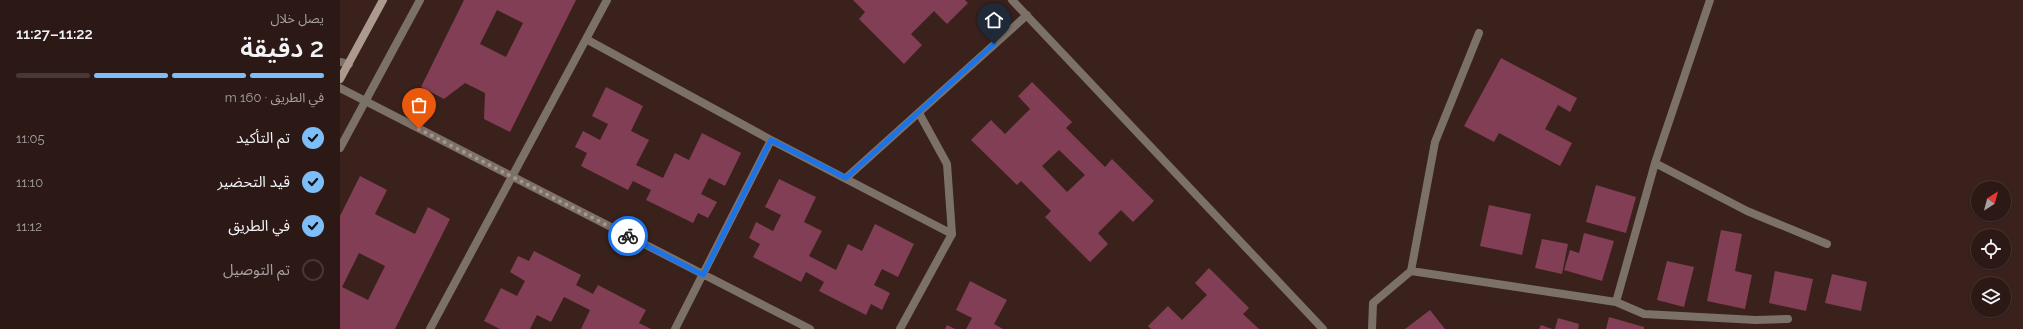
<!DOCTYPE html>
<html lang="ar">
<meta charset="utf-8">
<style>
:root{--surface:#2c1915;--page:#382622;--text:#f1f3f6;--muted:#a6a0a0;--line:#483834;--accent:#7dbef9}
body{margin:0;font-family:Raleway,"Noto Sans Arabic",sans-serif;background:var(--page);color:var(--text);direction:rtl;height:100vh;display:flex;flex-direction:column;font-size:15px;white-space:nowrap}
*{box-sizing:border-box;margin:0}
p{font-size:13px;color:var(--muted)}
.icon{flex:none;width:22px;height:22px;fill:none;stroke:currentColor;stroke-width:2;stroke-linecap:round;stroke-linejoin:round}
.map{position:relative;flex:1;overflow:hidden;direction:ltr}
.panel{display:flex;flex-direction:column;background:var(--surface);width:340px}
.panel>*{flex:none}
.needle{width:26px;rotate:36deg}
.buttons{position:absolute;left:1631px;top:181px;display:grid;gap:8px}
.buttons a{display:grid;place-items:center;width:40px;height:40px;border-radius:50%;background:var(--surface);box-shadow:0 1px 3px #0004,0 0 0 1px var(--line);font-size:20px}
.pin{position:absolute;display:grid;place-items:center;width:34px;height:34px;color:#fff;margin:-41px -17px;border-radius:50% 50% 50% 0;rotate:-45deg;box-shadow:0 0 4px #0007}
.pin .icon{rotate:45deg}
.courier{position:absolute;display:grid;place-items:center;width:40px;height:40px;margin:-20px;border:3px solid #1a73e8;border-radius:50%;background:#fff;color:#222;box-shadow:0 1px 5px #0007}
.head em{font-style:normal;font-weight:600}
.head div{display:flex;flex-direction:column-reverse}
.head{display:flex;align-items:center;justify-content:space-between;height:68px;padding:0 16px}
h1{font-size:26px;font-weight:600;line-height:30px}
.bar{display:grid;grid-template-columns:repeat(4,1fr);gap:6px 4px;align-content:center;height:48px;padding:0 16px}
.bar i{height:5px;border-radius:3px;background:var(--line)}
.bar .current{background:var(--accent)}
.bar p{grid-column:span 4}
ol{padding:0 16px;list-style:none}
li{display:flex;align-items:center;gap:12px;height:44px}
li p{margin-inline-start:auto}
li .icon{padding:4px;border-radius:50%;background:var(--accent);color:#111;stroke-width:4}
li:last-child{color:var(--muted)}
li i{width:22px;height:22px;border:2px solid var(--line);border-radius:50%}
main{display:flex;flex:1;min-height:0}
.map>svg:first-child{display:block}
.building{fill:#823e54;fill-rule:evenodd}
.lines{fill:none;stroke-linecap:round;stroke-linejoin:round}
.street{stroke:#7c7169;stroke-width:8}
.secondary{stroke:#ab9a8d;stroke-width:8}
.done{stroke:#a7938f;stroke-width:4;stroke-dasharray:0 7.2}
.route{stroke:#1a73e8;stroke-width:5}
</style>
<main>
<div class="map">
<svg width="1683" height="329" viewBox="0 0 1683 329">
<rect width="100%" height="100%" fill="#3a211c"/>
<!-- building -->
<path class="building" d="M124,0h112l-66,132 -26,-13 1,-26 -20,-10 -21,16 -23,-12zM157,10l26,13 -17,34 -26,-13z
M513,0h112l3,3 -21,21 -13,-13 -23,23 11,11 -18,19 -45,-45 6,-7z
M1161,58l76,40 -7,14 -12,-7 -13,24 27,14 -12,23 -61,-33 -5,9 -30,-16z
M692,82l40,40 -6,6 39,39 7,-8 42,42 -21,21 -12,-12 -23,23 10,11 -18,18 -45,-45 6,-6 -30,-30 -4,4 -46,-45 20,-20 14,14 25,-25 -12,-13zM719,150l26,25 -18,17 -25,-26z
M266,87l37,19 -12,25 18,9 -13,25 27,13 12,-25 14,7 13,-27 39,20 -16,33 -16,-8 -8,16 16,8 -9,16 -10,-5 -5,10 -47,-23 5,-10 -18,-9 -5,9 -47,-24 6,-13 -12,-6 8,-16 17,9 8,-16 -16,-8z
M20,176l27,14 -12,24 40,20 13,-27 22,12 -55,110h-55v-113zM19,253l26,13 -17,34 -26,-13z
M439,179l37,18 -12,25 18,9 -13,25 27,14 12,-26 14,7 13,-27 39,20 -16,33 -16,-8 -8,16 16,8 -8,17 -11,-6 -5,11 -47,-24 5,-9 -18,-10 -5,10 -48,-25 7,-13 -11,-6 7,-16 17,9 8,-16 -16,-8z
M1256,185l40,12 -10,36 -40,-11z
M1149,205l42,9 -9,41 -42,-9z
M1381,230l21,4 -7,37 17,4 -7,34 -38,-8z
M1244,233l30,8 -12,40 -38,-11 6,-20 9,3z
M1202,239l26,5 -6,30 -27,-6z
M194,251l47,24 -5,10 17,9 5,-9 48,25 -7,13 12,6h-70l9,-19 -26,-13 -13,25 -14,-7 -7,14h-30l-16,-8 17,-33 16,8 8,-15 -15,-9 8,-16 11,5z
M1327,261l27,6 -10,40 -27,-7z
M869,268l40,40 -6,6 16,15h-108l-3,-3 20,-20 14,14 25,-25 -12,-12z
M1435,271l38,8 -7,32 -37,-8z
M1492,274l35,8 -6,29 -36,-8z
M630,281l37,19 -13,24 9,5h-37l6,-11 -16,-8z
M1090,310l15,19h-40z
M1269,317l35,10v2h-38z
M1218,318l21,6 -1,5h-23z
M607,325l8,4h-10z
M1201,325l11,4h-13z"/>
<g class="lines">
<!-- street -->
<path class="street" d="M672,0l311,329
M246,39l185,101 181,94 -52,95
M0,62l9,2
M0,88l470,241
M579,113l28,51 5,70
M0,148l80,-148
M1315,163l92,48 80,33
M506,178l181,-163
M1071,271l24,-129 44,-109
M1276,302l39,-139 55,-163
M90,329l177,-329
M335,329l96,-189
M1032,329l1,-26 38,-32 205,31 28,12 112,6 32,-1"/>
<!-- secondary -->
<path class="secondary" d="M0,79l43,-79"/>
</g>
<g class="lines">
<!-- done -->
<path class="done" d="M79,129l209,107"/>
<!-- route -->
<path class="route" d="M288,236l75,39 68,-135 75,38 148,-134"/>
</g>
</svg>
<div class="buttons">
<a><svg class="needle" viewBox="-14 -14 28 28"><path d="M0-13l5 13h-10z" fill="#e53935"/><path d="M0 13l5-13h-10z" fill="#a6a0a0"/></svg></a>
<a><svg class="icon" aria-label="locate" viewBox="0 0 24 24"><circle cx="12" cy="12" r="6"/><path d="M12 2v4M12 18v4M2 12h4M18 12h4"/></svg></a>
<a><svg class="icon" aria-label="layers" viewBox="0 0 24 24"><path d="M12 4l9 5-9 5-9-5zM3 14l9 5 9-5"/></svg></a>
</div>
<div class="pin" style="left:79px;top:129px;background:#ea580c"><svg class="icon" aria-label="bag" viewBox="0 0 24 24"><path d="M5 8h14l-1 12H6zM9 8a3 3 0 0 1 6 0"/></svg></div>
<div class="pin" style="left:654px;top:44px;background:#1f2937"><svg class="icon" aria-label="home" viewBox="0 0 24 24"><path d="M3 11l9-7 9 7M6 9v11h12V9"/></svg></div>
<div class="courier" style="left:288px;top:236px"><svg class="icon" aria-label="bike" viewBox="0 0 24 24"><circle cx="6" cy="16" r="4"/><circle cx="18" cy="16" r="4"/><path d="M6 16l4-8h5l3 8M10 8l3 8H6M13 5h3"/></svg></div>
</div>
<section class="panel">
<div class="head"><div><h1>2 دقيقة</h1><p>يصل خلال</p></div><em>11:22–11:27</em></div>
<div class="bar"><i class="current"></i><i class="current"></i><i class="current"></i><i></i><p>في الطريق · 160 m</p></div>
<ol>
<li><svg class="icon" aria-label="check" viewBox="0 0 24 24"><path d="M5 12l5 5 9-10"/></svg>تم التأكيد<p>11:05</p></li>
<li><svg class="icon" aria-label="check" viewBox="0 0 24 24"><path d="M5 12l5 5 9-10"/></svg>قيد التحضير<p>11:10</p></li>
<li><svg class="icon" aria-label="check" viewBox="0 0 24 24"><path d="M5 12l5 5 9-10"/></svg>في الطريق<p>11:12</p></li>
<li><i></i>تم التوصيل</li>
</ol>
</section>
</main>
